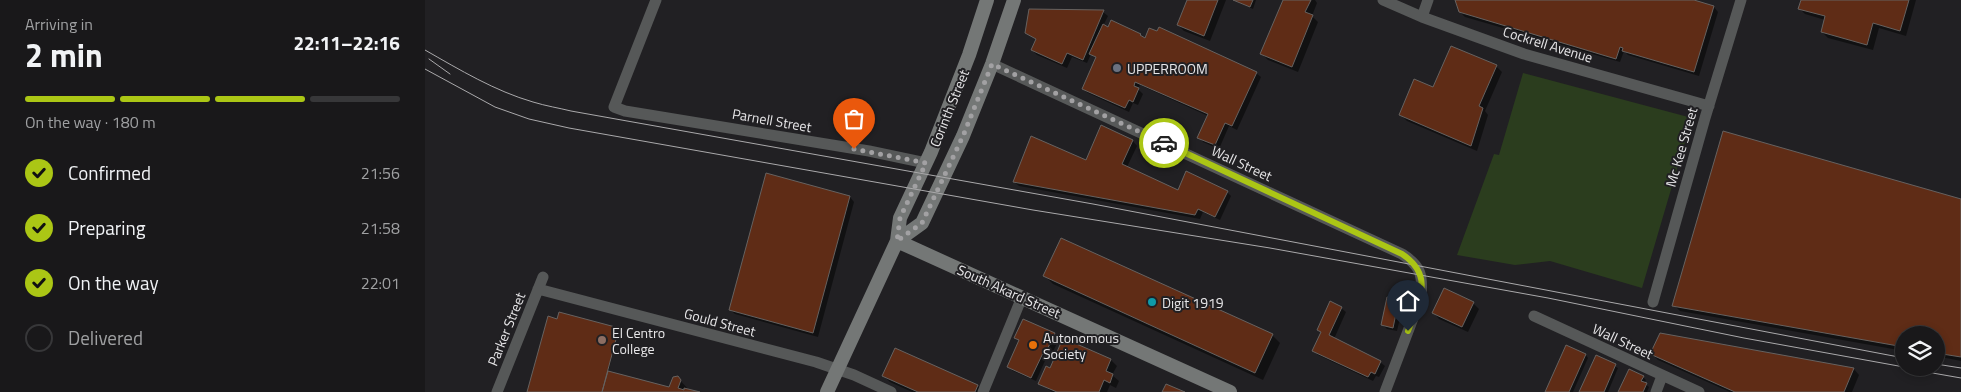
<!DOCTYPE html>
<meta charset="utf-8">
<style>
:root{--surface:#19181a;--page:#222123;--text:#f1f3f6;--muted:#9fa0a2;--line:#373739;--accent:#abc615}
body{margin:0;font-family:"Titillium Web",sans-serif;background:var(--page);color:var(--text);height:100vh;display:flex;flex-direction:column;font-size:19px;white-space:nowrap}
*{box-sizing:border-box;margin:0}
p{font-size:16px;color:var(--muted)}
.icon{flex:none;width:28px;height:28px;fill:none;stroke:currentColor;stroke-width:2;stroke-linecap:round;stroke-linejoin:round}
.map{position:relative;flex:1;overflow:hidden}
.sheet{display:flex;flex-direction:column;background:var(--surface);width:425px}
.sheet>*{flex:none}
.tools{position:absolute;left:1470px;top:326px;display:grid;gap:10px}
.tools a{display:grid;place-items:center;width:50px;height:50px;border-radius:50%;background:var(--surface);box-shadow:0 2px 8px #0003,0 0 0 1px var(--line);font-size:25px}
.pin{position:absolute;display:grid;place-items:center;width:42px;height:42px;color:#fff;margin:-51px -21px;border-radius:50% 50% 50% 0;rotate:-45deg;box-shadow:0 0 5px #0007}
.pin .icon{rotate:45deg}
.courier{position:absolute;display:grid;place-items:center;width:50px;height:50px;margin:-25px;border:4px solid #abc615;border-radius:50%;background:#fff;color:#222;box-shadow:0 1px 6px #0007}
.head em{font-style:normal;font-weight:700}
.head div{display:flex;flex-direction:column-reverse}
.head{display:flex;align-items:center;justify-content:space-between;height:85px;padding:0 25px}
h1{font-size:32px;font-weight:700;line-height:38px}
.bar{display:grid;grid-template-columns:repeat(4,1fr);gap:8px 5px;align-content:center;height:60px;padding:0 25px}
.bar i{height:6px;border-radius:4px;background:var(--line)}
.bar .current{background:var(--accent)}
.bar p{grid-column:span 4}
ol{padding:0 25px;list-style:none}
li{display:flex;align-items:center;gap:15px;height:55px}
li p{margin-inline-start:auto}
li .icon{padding:5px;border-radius:50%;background:var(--accent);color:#111;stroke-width:4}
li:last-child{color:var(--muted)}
li i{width:28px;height:28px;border:2px solid var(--line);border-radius:50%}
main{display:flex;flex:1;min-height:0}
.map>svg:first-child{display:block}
.green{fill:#2b3d1e}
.shadow{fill:#0007}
.building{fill:#5f2c16;stroke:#666260}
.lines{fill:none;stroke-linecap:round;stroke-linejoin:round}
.minor{stroke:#565858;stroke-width:11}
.secondary{stroke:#747776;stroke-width:14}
.tram{stroke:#aaa9ab;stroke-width:1}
.done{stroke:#a2a1a3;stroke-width:5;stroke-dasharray:0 9}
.route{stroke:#abc615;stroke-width:6}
.worship-dot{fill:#6b7280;stroke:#212023;stroke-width:2}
.culture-dot{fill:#0f9aa8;stroke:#212023;stroke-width:2}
.education-dot{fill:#8d6e63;stroke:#212023;stroke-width:2}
.food-dot{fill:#e8710a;stroke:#212023;stroke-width:2}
.labels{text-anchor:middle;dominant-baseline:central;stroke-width:4;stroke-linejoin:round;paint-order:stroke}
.street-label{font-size:14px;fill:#e7e6e8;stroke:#212023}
.poi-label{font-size:14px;fill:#e7e6e8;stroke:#212023;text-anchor:start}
</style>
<main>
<section class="sheet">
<div class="head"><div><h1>2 min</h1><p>Arriving in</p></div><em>22:11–22:16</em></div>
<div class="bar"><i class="current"></i><i class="current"></i><i class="current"></i><i></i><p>On the way · 180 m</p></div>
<ol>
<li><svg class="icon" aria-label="check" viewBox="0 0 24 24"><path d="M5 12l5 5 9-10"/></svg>Confirmed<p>21:56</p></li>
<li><svg class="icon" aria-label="check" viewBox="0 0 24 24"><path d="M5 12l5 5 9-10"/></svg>Preparing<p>21:58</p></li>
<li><svg class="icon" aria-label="check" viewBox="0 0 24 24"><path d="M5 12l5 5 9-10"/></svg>On the way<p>22:01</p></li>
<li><i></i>Delivered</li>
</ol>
</section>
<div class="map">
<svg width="1536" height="392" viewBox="0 0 1536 392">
<rect width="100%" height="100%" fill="#212023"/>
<!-- green -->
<path class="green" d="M1098,73l169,45 -50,170 -92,-27 -35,4 -58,-10 37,-101 5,1z"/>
<!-- shadow -->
<path class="shadow" d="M763,0h38l-16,41 -26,-10 -6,-6z
M809,0h22l-3,9z
M859,0h31l2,3 -5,13 6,6 -20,50 -30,-12 -6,-6z
M1031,0h233l25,7 4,5 -19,64 -71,-21 -4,-4 -4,11 -155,-45 -5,-5z
M1377,0h114l-10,36 -27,-8 -6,22 -45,-12 -6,-6 3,-12 -20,-6 -6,-6z
M605,11l73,1 5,4 -5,10 153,47 5,4 -24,53 -8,-4 -10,23 -16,-7 -4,-5 9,-21 -68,-31 -2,4 5,5 -5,11 -5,-2 -4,9 -41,-19 -5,-4 14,-30 -6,-5 -4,9 -15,-6 -5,11 -30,-13 -5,-5 5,-10 -11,-7z
M1071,66l6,6 -17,39 3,4 -11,36 -70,-30 -6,-6 33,-26z
M676,127l32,14 4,5 -10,21 51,25h49l4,4 -11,24 -17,-8 -3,7 -181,-33 -5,-4 72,-20z
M342,175l83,22 4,5 -36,135 -83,-23 -5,-4z
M1536,200v161l-25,-5v-21h-32v16l-224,-40 -6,-6z
M620,276l227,59 8,8 -17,37 -210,-96z
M973,301l5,4 -6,26 -10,-2 -4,-4z
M1048,303l6,6 -11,23 -29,-13 -5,-6z
M916,308l5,4 -12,27 46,23 5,4 -6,11 -3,-1 -3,5 -55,-26 -4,-4 8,-18 -4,-3z
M194,329l-11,44 62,16 8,-11 11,12 6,2h-166z
M629,334l5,5 -8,17 -3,-2 -12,27 -23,-10 -4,-4 11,-26 -4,-4z
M1235,334l194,35 5,6 -7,17h-122l-72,-32 -6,-6z
M470,350l83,36 5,6h-71l-22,-10 -6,-6z
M1161,355l2,3 -15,34h-27z
M1171,357l22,11 -10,24h-27z
M686,360l6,6 -5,9 7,6 -3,7 -6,-3 -3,7h-55l-12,-9z
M1218,377l3,3 -2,3 5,4 -2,5h-28z"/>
<!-- building -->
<path class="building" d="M762,0h31l-14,36 -27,-11z
M808,0h20l-3,7z
M858,0h28l-6,12 8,3 -21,52 -32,-13z
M1030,0h239l20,6 -20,66 -72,-21 1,-3 -3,-1 -4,12 -157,-47z
M1376,0h108l-9,31 -27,-8 -6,22 -46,-13 4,-16 -27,-7z
M604,9l75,1 -21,50 -16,-7 -5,11 -31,-14 5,-11 -11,-6z
M686,20l30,14 -1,1 5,3 4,-10 8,3 2,-4 98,45 -25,54 -7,-3 -10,22 -18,-7 11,-24 -73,-32 -1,4 5,2 -6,14 -4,-2 -4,8 -43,-19 14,-32 -7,-3 14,-30 5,3z
M1026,46l46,19 -18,41 4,2 -12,38 -72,-31 15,-36 19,8z
M676,125l32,15 -11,24 56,26 8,-19 42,20 -13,26 -17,-8 -3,6 -182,-33 18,-46 55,24z
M1298,131l238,68v158l-25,-4v-18h-32v12l-232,-41z
M341,173l84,23 -37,137 -84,-23z
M636,238l212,96 -18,39 -212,-97z
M1019,288l30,14 -12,25 -30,-14z
M962,297l12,2 -6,29 -12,-3z
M905,301l12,6 -13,28 52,26 -6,13 -4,-2 -3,5 -56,-26 9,-19 -4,-2z
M134,312l60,16 -17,64h-75l21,-76 9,3z
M598,319l32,14 -9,19 -2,-1 -13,27 -24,-11 12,-27 -5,-2z
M1235,333l194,35 -10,24h-109l-85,-38z
M638,338l48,21 -5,12 7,3 -3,9 -6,-3 -5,12h-42l-19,-8 8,-18 4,2z
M1141,345l20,9 -17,38h-24z
M470,348l83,37 -3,7h-57l-36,-16z
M1171,355l20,9 -12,28h-25z
M1204,369l15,7 -3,5 6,2 -4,9h-25z
M183,371l61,16 4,-10 5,-1 3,4 -3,8 6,2v-2l16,4h-98z
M741,384l19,8h-23z"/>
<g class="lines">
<!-- minor -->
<path class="minor" d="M231,0l-42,107 11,4 244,40 57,12
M958,0l39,17 102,37 185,52
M997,17l6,-17
M567,64l410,190c19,12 21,21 19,43l-36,95
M113,289l278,73 38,13 37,17
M1228,302l52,-184 36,-118
M1109,316l165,76
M72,392l46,-115
M558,392l39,-95
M1231,392l6,-16"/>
<!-- secondary -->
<path class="secondary" d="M472,241l333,151
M472,241l25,-18 41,-87 29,-72 22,-64
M402,392l70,-151 3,-23 31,-66 38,-97 18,-55"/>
<!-- tram -->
<path class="tram" d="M0,50c35,20 70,41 108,52 13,4 26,6 38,9l522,93 811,154
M4,59l21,15
M0,69l70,38 34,12 40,9 464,82 237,38 278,50 196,40 160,29
M1511,364l25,4
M1479,368l57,10"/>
</g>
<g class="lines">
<!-- done -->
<path class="done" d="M429,149l72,14 -26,55 -3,23 25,-18 41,-87 29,-72 172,79"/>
<!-- route -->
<path class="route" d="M739,143l238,111c33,22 17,47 6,77"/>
</g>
<!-- markers -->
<circle class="worship-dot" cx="692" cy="68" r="5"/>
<circle class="culture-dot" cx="727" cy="302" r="5"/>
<circle class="education-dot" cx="177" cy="340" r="5"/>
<circle class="food-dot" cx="608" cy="345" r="5"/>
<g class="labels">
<!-- street labels -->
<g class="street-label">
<text transform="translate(1123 44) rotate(17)">Cockrell Avenue</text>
<text transform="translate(524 108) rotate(-68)">Corinth Street</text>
<text transform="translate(347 120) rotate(10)">Parnell Street</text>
<text transform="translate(1256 147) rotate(-74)">Mc Kee Street</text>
<text transform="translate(817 163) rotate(25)">Wall Street</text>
<text transform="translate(584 291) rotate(24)">South Akard Street</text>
<text transform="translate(295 322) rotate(15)">Gould Street</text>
<text transform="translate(81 329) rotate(-68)">Parker Street</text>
<text transform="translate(1198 341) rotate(25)">Wall Street</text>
</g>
<!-- poi labels -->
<g class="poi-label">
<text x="702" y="68">UPPERROOM</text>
<text x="737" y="302">Digit 1919</text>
<text x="187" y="332">El Centro<tspan x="187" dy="16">College</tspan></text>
<text x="618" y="337">Autonomous<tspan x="618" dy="16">Society</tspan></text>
</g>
</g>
</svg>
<div class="tools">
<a><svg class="icon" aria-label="layers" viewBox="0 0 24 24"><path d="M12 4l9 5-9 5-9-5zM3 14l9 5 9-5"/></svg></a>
</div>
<div class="pin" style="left:429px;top:149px;background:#ea580c"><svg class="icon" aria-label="bag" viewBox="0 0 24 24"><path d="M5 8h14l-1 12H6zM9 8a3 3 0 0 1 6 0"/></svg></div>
<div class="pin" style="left:983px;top:331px;background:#1f2937"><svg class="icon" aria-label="home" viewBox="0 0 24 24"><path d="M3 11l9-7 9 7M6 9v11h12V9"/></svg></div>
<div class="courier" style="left:739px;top:143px"><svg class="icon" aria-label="car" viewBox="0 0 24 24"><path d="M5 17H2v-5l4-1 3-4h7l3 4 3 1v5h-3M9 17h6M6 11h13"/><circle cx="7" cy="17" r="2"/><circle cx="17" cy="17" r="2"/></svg></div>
</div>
</main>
